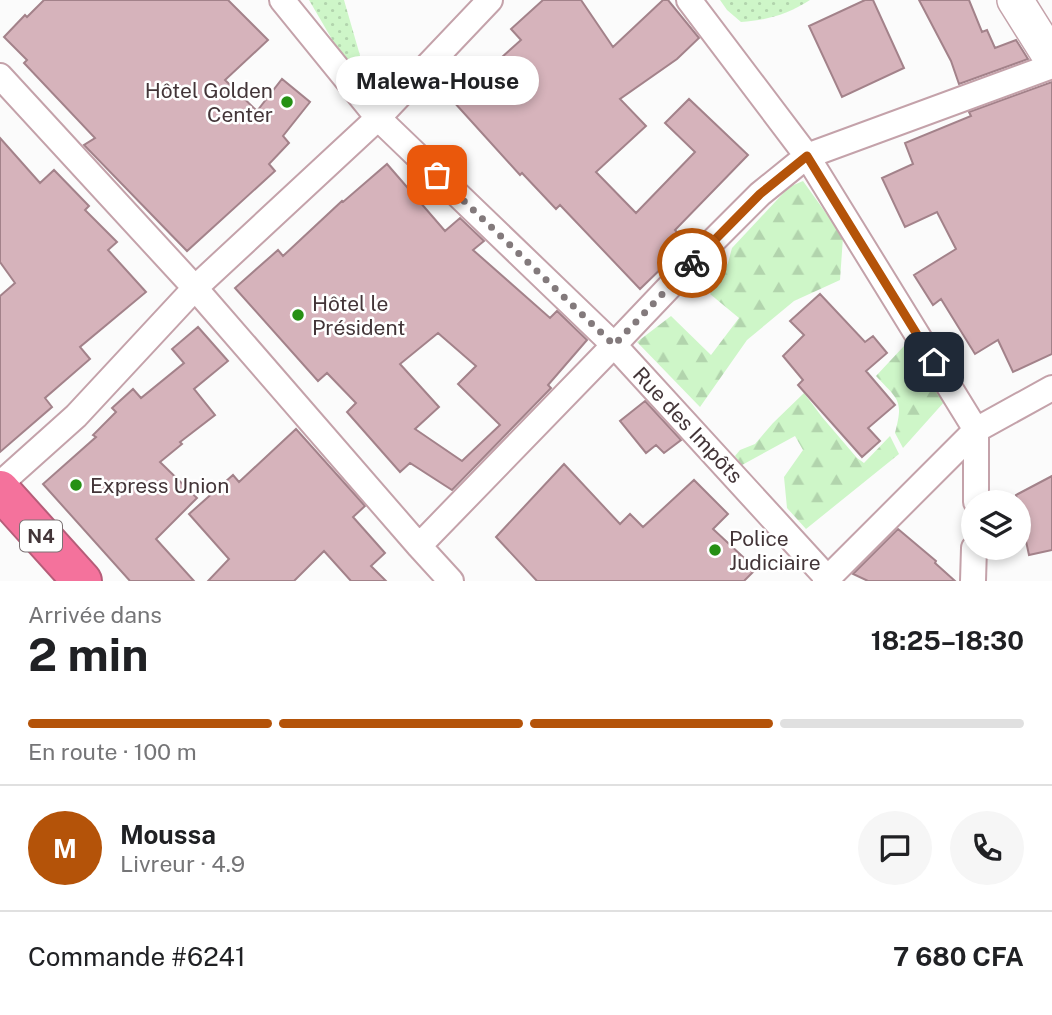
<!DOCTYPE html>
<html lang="fr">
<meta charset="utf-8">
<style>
:root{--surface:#fff;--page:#f6f6f6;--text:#202124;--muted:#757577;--line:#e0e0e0;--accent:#b45309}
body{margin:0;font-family:"Public Sans",sans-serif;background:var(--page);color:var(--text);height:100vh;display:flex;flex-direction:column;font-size:26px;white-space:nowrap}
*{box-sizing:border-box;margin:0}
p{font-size:23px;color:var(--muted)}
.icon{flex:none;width:38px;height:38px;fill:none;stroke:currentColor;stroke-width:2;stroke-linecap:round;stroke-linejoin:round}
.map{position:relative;height:581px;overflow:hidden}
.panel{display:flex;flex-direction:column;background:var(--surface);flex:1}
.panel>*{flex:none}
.tools{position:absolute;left:961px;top:490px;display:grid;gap:14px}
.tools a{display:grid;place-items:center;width:70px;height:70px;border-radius:50%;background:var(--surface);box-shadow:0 4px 10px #0003;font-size:35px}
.pin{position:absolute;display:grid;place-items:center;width:60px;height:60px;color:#fff;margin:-30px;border-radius:14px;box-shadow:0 4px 10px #0006}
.courier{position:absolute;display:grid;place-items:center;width:70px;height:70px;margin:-35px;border:5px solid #b45309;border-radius:50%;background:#fff;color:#222;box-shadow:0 2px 9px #0007}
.bubble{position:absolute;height:49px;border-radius:24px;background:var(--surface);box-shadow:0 4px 10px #0003;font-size:23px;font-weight:700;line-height:49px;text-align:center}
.overview em{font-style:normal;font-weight:700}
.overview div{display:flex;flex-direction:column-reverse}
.overview{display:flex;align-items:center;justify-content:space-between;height:119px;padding:0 28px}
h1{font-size:46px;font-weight:700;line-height:52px}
.bar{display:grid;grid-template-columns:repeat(4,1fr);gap:10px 7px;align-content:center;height:84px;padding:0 28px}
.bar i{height:9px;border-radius:5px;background:var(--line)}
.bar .selected{background:var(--accent)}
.bar p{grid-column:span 4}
.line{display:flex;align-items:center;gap:18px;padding:0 28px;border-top:2px solid var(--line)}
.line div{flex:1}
.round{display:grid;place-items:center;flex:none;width:74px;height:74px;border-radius:37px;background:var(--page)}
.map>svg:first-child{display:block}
.grass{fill:url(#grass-dots)}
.forest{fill:url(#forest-firs)}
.building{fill:#d6b3bb;stroke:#a3828a;stroke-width:2;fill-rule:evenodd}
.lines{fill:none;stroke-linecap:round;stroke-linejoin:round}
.street-casing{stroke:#c4a2aa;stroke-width:28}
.secondary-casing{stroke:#c4a2aa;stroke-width:38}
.highway-casing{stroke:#b65d79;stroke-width:42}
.street{stroke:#fff;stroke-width:24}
.secondary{stroke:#fff;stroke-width:35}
.highway{stroke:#f4729c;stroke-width:38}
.done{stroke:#837a7c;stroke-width:7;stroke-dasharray:0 12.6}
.route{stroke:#b45309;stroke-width:9}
.poi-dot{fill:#269014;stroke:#fff;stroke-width:2.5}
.labels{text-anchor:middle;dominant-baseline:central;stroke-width:5;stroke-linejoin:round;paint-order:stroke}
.shield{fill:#fff;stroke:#7b7274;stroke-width:2}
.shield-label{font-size:19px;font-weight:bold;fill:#433538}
.poi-label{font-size:21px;fill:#433538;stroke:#fff;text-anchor:start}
.street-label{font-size:21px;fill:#433538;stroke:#fff}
</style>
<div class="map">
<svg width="1052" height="581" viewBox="0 0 1052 581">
<defs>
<pattern id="grass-dots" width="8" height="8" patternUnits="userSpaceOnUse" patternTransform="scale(1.75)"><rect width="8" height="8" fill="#cef6c8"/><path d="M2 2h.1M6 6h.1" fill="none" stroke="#b2d4ad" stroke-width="1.8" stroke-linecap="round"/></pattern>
<pattern id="forest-firs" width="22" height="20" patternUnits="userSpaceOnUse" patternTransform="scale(1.75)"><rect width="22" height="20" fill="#cef6c8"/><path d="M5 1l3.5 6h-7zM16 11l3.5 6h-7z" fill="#b2d4ad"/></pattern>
</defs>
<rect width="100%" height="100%" fill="#fbfbfb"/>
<!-- grass -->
<path class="grass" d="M309,0h35l34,118z
M720,0h90c-23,15 -43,20 -69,22l-14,-12z"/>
<!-- forest -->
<path class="forest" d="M803,181l40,56 -3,43 -46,21 -47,39 -47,67 -63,-65 34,-26 40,39 28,-37 -29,-24 18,-31 4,-15 57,-61z
M904,346l41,55 -42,47 -8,-15c9,-34 3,-33 -19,-57z
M804,393l18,24 35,41 7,5 26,-27 9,18 -93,75 -19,-21 -3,-31 19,-27 -8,-14 -53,29 -7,-9 5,-6 15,-6 18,-21z"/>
<!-- building -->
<path class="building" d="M44,0h184l40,40 -43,40 32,31 25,-32 28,23 -27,34 6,7 -20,21 6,7 -88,80 -103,-106 11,-7 -71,-75 3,-3 -23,-23 21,-22 2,2z
M543,0h38l32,47 50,-47h5l31,38 -22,21 -57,40 26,27 -50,46 40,41 59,-61 -30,-29 24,-24 59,56 -73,75 14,15 -15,15 -2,-2 -32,31 -80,-84 -4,4 -34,-36 -2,2 -67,-74 68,-61 -10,-11z
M865,0h8l31,68 -62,29 -33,-71z
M919,0h50l13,32 5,-2 8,18 21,-8 12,19 -69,25 -8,-23z
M1052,82v272l-39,18 -15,-32 -23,14 -34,-55 -8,6 -19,-30 42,-26 -19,-37 -32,15 -23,-49 31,-14 -8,-21 66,-27 -2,-4z
M0,138l40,45 14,-13 35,36 -4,4 32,32 -9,8 38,42 -66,55 10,12 -45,39 7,9 -52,45v-156l15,-13 -15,-21z
M387,164l58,67 15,-13 24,23 -11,9 77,68 7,-7 30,29 -39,45 3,3 -99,102 -42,-27 -10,9 -53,-60 9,-9 -29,-30 -9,8 -83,-93 43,-38 5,6 59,-55 1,1zM438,333l38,33 -18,18 42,41 -38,36 -47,-32 24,-22 -39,-43z
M820,294l45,48 8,-6 14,17 -21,18 29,34 -27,23 12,13 -18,16 -64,-72 5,-5 -20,-24 21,-21 -14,-14z
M198,327l30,34 -34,28 21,26 -35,27 2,2 -22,18 37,36 -41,41 38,42h-64l-87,-97 53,-47 -3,-2 23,-23 -4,-4 21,-19 8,9 43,-35 -12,-14z
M645,401l36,39 -17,13 -8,-8 -10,8 -26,-32z
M296,429l69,77 -12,11 32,36 -14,13 15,15h-35l-27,-30 -30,30h-86l21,-22 -40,-45 44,-39 6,7z
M564,464l56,60 10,-10 13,13 51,-47 34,34 -15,15 43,40 -12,12h-207l-41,-44z
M1052,476v74l-23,5 -13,-60z
M898,529l38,32 -1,2 20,18h-87l-15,-7z"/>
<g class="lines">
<defs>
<path id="street" d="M282,0l96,118 236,227 216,236
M689,0l118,156 169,274v72
M0,76l195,212 224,258 32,35
M0,484l76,-68 119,-128 183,-170 112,-118
M419,546l195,-201 97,-102 49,-49 47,-38 245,-90
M825,581l151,-151 76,-42
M973,581l1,-33"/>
<path id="secondary" d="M1015,0l37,59"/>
<path id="highway" d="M0,490l82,91"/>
</defs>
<!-- street casing -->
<use href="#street" class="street-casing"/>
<!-- secondary casing -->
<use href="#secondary" class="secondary-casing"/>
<!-- highway casing -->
<use href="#highway" class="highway-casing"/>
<!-- street -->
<use href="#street" class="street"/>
<!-- secondary -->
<use href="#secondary" class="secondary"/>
<!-- highway -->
<use href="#highway" class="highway"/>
</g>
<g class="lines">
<!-- done -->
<path class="done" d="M437,175l177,170 78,-82"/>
<!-- route -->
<path class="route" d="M692,263l68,-69 47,-38 127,206"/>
</g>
<!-- markers -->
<g class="poi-dot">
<circle cx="287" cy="102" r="7"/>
<circle cx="298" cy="315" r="7"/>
<circle cx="76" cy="485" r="7"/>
<circle cx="715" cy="550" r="7"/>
</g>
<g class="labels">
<!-- shield labels -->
<rect class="shield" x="20" y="520.5" width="42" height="31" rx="5"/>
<g class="shield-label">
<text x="41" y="536">N4</text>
</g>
<!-- poi labels -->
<g class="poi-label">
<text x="273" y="90" text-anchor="end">Hôtel Golden<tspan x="273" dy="24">Center</tspan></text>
<text x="312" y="303">Hôtel le<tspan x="312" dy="24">Président</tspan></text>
<text x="90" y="485">Express Union</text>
<text x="729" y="538">Police<tspan x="729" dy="24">Judiciaire</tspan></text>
</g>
<!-- street labels -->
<g class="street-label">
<text transform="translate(688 425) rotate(47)">Rue des Impôts</text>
</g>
</g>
</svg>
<div class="tools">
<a><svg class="icon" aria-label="layers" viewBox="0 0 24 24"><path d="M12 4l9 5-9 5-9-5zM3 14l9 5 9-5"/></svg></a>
</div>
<div class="pin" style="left:437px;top:175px;background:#ea580c"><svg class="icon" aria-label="bag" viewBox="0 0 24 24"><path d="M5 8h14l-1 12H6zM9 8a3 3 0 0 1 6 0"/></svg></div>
<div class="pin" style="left:934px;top:362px;background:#1f2937"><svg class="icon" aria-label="home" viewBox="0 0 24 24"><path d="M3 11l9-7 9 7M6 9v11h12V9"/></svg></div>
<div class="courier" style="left:692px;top:263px"><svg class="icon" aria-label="bike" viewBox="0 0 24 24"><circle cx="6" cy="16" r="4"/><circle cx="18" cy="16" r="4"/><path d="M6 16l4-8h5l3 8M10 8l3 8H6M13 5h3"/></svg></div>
<div class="bubble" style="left:336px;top:56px;width:203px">Malewa-House</div>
</div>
<section class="panel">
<div class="overview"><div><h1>2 min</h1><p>Arrivée dans</p></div><em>18:25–18:30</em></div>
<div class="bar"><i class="selected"></i><i class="selected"></i><i class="selected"></i><i></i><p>En route · 100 m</p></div>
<div class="line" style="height:126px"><b class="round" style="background:var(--accent);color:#fff">M</b><div><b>Moussa</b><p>Livreur · 4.9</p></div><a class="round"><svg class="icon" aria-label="chat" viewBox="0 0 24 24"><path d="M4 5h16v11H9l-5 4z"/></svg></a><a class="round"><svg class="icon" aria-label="phone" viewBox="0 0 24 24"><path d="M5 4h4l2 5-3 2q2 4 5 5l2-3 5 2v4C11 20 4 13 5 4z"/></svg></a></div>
<div class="line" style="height:91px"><div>Commande #6241</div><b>7 680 CFA</b></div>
</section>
